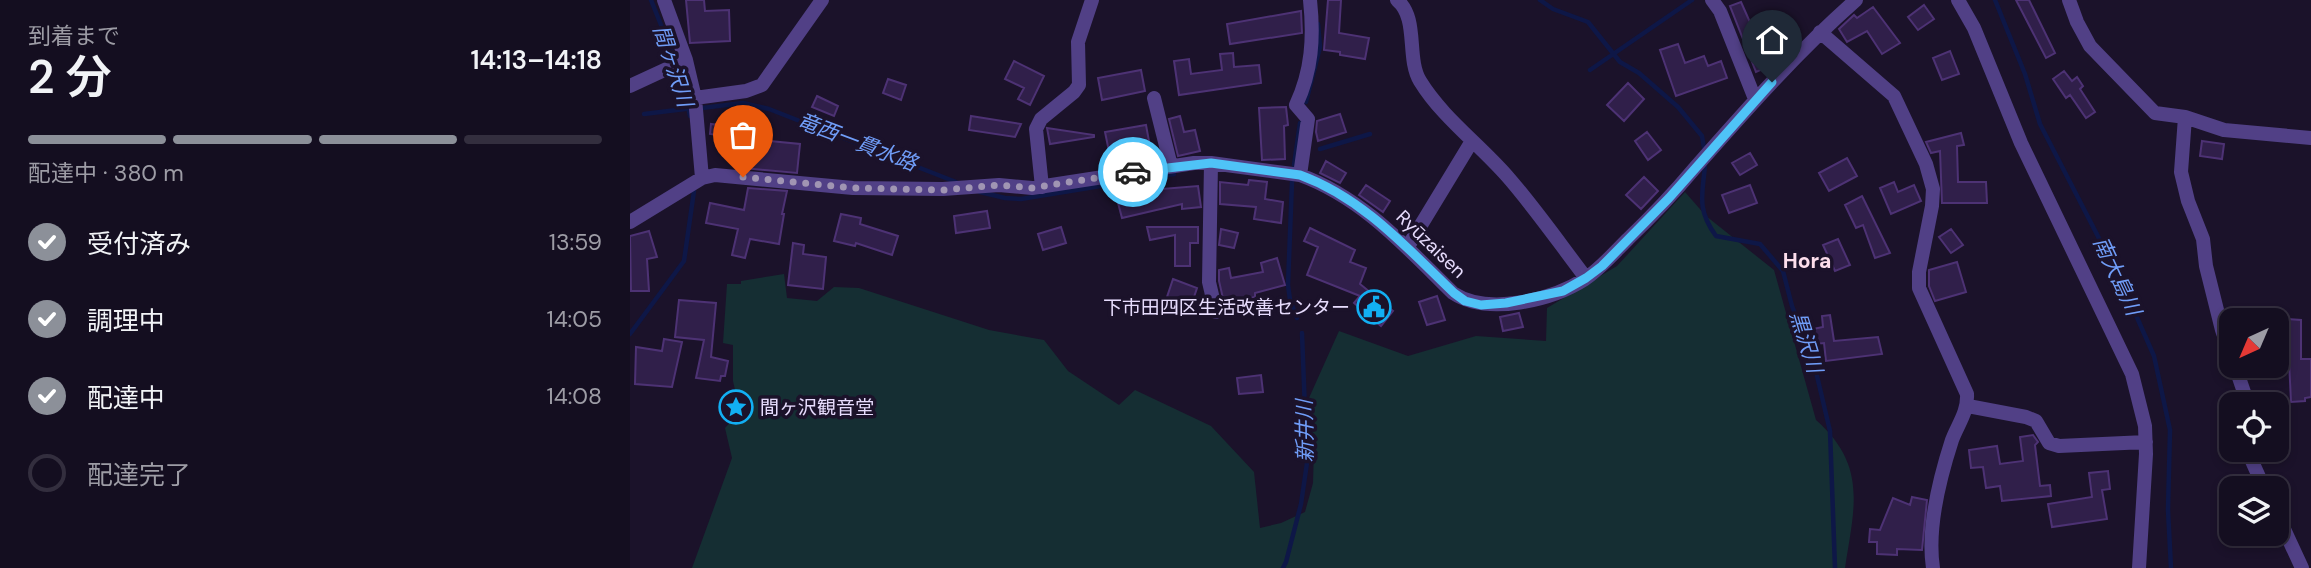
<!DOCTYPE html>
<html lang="ja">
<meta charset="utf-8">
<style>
:root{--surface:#140e20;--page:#1d1729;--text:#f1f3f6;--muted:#9d9ca5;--line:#332e3e;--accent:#8c9099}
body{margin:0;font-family:"DM Sans","Noto Sans JP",sans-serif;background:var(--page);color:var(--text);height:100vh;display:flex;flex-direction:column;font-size:26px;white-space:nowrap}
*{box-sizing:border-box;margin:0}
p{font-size:23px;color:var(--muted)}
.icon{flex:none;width:38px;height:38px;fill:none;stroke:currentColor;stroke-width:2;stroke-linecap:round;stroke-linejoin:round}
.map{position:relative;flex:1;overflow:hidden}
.drawer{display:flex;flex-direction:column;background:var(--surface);width:630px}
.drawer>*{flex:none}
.needle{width:46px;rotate:224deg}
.buttons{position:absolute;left:1589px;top:308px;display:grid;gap:14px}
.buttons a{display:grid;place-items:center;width:70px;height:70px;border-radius:14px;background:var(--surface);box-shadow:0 4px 10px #0003,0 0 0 2px var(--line);font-size:35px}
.pin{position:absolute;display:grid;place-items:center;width:60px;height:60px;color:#fff;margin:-72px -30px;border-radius:50% 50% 50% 0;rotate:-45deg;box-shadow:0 0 7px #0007}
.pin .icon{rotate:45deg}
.courier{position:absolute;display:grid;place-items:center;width:70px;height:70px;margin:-35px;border:5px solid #4fc3f7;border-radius:50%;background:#fff;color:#222;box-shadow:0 2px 9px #0007}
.summary em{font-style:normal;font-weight:600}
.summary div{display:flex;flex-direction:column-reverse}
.summary{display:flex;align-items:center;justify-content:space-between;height:119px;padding:0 28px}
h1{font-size:46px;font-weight:600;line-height:52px}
.bar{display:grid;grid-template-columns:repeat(4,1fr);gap:10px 7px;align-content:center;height:84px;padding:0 28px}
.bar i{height:9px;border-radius:5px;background:var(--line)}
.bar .on{background:var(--accent)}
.bar p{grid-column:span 4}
ol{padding:0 28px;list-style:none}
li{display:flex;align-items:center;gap:21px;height:77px}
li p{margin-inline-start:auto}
li .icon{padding:7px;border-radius:50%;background:var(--accent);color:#fff;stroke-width:4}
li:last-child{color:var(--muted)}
li i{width:38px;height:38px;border:4px solid var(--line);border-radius:50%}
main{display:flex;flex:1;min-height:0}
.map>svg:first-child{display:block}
.green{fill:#152e33}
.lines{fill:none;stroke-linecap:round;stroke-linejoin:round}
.stream{stroke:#0e1747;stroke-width:4.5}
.building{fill:#301f4a;stroke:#4d3274;stroke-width:2}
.minor{stroke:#514086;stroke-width:14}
.done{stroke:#a095b3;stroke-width:7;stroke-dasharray:0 12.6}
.route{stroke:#4fc3f7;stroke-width:9}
.labels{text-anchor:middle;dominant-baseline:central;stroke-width:7;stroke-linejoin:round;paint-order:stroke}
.street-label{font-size:19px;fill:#e7dcfd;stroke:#1b122a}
.poi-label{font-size:19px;fill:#e7dcfd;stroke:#1b122a;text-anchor:end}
.water-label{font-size:21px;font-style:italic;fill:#709df8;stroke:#1b122a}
.neighbourhood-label{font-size:21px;font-weight:bold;fill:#fddeec;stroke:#1b122a}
</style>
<main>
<section class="drawer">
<div class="summary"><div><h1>2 分</h1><p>到着まで</p></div><em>14:13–14:18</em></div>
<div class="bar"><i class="on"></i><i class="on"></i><i class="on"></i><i></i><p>配達中 · 380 m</p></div>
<ol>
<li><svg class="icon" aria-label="check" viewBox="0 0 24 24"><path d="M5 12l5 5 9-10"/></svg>受付済み<p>13:59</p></li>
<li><svg class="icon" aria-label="check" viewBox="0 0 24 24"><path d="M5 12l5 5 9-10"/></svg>調理中<p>14:05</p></li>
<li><svg class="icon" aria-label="check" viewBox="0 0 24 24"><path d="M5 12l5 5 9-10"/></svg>配達中<p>14:08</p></li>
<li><i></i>配達完了</li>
</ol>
</section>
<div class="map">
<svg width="1681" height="568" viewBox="0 0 1681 568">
<rect width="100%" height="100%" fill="#1b122a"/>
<!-- green -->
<path class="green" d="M1055,192l21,24 68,54 42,150c52,46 38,88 29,148h-1153l40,-110 -7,-30 15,-16 -7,-31v-36l-10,-2 4,-59h14v-3l43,-7 3,24 30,3 17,-14 25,1 130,42 55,10 24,31 51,34 16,-15 76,36 43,46 6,56 21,-5 24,-11 8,-29 1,-35 -5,-50 30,-67 69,25 68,-20 70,5 1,-33 70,-42z"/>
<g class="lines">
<!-- stream -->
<path class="stream" d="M21,0l28,70 11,46
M910,0l13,9 35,13 32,40 19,11 39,34 24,29 2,12
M1365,0l30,74 15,50 80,155 34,77 16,74 -2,80 3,58
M960,70l102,-70
M676,102l14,-55 -2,-23
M72,108l41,-5 26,6 187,73
M14,114l41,-5
M690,149l50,-15
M664,165l6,-42
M1075,166c-3,30 -8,44 11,70l44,8 23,27 9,35 21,53 17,72 5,137
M662,182l-4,103 2,15 7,18
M350,192l25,6 16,1 153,-25
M0,334l54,-73 10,-70
M653,568l3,-6 15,-58 6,-41 -5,-130"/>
</g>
<!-- building -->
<path class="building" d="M56,0h18l1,11 24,-1 1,31 -40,2z
M698,0h13l-2,33 30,5 -4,21 -25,-4v-3l-16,-2z
M1386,0h13l26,53 -9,5z
M1111,2l12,27 18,-7 9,23 -16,7 6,14 -14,6 -26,-66z
M1294,5l10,14 -16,11 -10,-13z
M1243,7l27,36 -18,11 -15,-23 -20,11 -8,-13 15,-14 3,3z
M671,11l1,22 -72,11 -3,-20z
M1048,44l7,19 19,-7 4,10 13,-5 6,17 -51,18 -16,-46z
M1320,51l9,23 -17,6 -9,-22z
M603,53l1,14 25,-2 2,18 -82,12 -5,-34 15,-2 2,15 31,-4 -2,-16z
M384,61l30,15 -14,29 -12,-6 6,-11 -19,-9z
M511,70l4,21 -43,9 -4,-22z
M1434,71l8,10 5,-4 6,9 -3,3 15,23 -9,6 -16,-23 -4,3 -13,-19z
M258,79l18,6 -5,15 -18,-7z
M998,83l16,16 -20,22 -17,-16z
M187,96l21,10 -4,10 -22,-9z
M656,107l2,18 -4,1 1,33 -23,1 -3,-52z
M710,114l6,18 -28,9 -2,-9 1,-11z
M341,116l50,8 -6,13 -46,-7z
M550,116l4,16 11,-2 5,21 -22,5 -9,-37z
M118,117l14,2 -2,21 40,4 -3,29 -53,-5 3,-29 -37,-5 1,-10 36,5z
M516,125l5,27 -40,9 -6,-29z
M417,128l47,7v2l-44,7z
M1017,132l14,18 -13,10 -13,-19z
M1331,133l3,12 -7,1 1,36h28l1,21h-45l-2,-52 -9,2 -5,-11z
M1572,141l22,3 -2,15 -22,-3z
M1120,153l7,12 -17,10 -8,-12z
M1217,158l10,18 -28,15 -10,-18z
M696,161l20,12 -6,10 -20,-10z
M1014,177l14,14 -17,18 -15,-14z
M619,180l18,2 -2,17 18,3 -2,21 -27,-4 2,-12 -36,-3v-22l28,3z
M1264,182l4,10 16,-7 7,16 -30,13 -11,-26z
M736,185l24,16 -7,11 -24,-17z
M1120,185l7,18 -28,10 -7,-18z
M568,186l3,21 -19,2v-5l-60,14 -5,-19 45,-10z
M118,188l39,3 -5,23h2l-5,30 -29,-5 -5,19 -13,-3 6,-26 -32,-6 4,-20 34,7z
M1232,196l28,57 -15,5 -12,-33 -7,3 -11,-23z
M357,211l3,17 -34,5 -2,-17z
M211,214l20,4 -1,6 38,12 -6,19 -36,-12 -1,3 -21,-5z
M431,227l5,16 -23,7 -5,-16z
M517,227h51v16h-8v23h-15v-31l-25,5z
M680,228l45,22 -5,12 16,6 -6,16 33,27 -12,15 -27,-23 6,-7 -53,-21 11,-28 -14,-6z
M591,229l17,4 -4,15 -15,-3z
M1321,229l12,16 -12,8 -12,-16z
M19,231l8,26 -10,2 2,32h-18l-1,-55z
M1208,239l12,26 -15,6 -12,-26z
M163,243l11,2 -1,9 23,3 -3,32 -35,-4z
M647,258l8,27 -30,8v4l-31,6 -5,-22v-11l10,-2 2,10 32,-6 -2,-9z
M1327,262l9,30 -31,9 -6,-15v-16z
M543,279l24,9 -6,18 -24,-9z
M807,296l8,24 -18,5 -8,-23z
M49,300l37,3 -5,54 17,4 -3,15h-4l-1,5 -24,-3 8,-38 -29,-3z
M889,313l4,14 -20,4 -3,-14z
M1200,315l4,26 44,-4 4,17 -56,7 -2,-18 -9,1 -2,-15 10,-2 -1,-11z
M1657,319l14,1v39h10v38l-6,1v3l-14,1z
M34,339l18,3 -10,45 -37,-3 1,-37 26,4z
M631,375l2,17 -24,2 -2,-16z
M1403,435l5,7 -3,3 5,41 10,-1 1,11 -49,5 -2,-15 -14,2 -3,-21 -12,1 -2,-18 28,-4 3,18 23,-3 -3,-24z
M1478,471l2,18 -8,1 5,29 -55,8 -4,-23 44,-7 -3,-24z
M1282,497l15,3 -5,50 -25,-1v6l-20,-1v-12h-8l1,-13 10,1 13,-32 17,7z"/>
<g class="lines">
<!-- minor -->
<path class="minor" d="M34,0l22,60 9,38 7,80
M767,0c22,18 9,58 23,81 22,36 59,63 87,95 28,32 53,68 79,102
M1082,0l8,11 35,88
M1328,0l16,28 47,115 111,231 13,52 1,28 -7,114
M1439,0l8,22 13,24 65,67 30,4 39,13 87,8
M1190,32l74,64 32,68 7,25 -1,17 -13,66v16l48,106c1,18 -9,30 -15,46 -12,37 -25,89 -19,128
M0,86l56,-26
M65,98l51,-7 16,-6 60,-85
M524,98l17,68
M1555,117l-4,55 7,29 15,38 3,27 16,64 9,26
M581,163l-2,119 7,30
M670,175l8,-56 -12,-14c16,-34 18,-68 14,-105
M412,187l-6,-58 5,-10 33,-27 5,-7 -1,-43 14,-42
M0,222l72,-44 13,-3 138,13 90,1 56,-4 33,3 162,-25h17l89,12c63,23 107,73 153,118 35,23 99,7 132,-14 16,-11 29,-26 43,-40 23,-22 45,-45 66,-70 52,-59 103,-117 162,-169
M777,248l65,-107
M1605,366l11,32v6
M1338,406l58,11 10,4 13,22 10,3 87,-4
M1617,450l17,38
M1647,514l25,54"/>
</g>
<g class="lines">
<!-- done -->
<path class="done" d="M113,177l110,11 90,2 56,-5 33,3 101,-16"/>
<!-- route -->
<path class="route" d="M503,172l78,-9 89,12c63,23 107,73 154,118l11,8 16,4 25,-2 57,-12 23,-13 16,-12 67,-68 103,-116"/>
</g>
<!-- icons -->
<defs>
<symbol id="civic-ring" viewBox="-11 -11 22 22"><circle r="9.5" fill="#1b122a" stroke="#12aff3" stroke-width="1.5"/><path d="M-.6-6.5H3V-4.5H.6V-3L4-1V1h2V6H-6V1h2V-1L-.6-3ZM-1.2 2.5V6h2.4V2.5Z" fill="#12aff3"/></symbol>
<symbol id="sight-ring" viewBox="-11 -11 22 22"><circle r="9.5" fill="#1b122a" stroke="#12aff3" stroke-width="1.5"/><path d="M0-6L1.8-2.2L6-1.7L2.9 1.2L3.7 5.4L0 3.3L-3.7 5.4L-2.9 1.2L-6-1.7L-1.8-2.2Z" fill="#12aff3"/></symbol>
</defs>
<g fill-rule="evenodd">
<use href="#civic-ring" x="725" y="288" width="38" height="38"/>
<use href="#sight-ring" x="87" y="388" width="38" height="38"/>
</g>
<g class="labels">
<!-- street labels -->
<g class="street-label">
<text transform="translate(801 244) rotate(44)">Ryūzaisen</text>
</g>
<!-- poi labels -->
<g class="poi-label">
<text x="720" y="307">下市田四区生活改善センター</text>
<text x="130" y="407" text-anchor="start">間ヶ沢観音堂</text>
</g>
<!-- water labels -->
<g class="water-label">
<text transform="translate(43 66) rotate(72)">間ヶ沢川</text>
<text transform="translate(227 142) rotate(21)">竜西一貫水路</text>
<text transform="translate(1487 276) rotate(65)">南大島川</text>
<text transform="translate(1176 342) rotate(73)">黒沢川</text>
<text transform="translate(675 431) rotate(-91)">新井川</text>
</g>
<!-- neighbourhood labels -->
<g class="neighbourhood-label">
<text x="1177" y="261">Hora</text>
</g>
</g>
</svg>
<div class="buttons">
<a><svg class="needle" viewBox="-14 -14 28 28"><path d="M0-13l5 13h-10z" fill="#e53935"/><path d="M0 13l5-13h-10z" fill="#9d9ca5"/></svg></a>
<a><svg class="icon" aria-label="locate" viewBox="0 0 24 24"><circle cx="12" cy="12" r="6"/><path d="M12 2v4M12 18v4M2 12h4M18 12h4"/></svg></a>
<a><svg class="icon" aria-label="layers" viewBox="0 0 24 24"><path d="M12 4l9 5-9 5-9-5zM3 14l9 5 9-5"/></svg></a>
</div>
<div class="pin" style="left:113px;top:177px;background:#ea580c"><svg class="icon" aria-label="bag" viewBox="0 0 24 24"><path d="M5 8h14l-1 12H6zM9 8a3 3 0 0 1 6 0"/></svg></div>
<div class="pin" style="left:1142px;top:82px;background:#1f2937"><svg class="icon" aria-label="home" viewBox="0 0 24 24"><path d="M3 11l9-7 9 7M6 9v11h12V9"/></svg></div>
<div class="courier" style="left:503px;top:172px"><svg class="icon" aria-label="car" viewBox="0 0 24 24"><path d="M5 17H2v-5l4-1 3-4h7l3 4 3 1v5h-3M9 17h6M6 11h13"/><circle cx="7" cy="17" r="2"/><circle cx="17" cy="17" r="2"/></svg></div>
</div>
</main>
